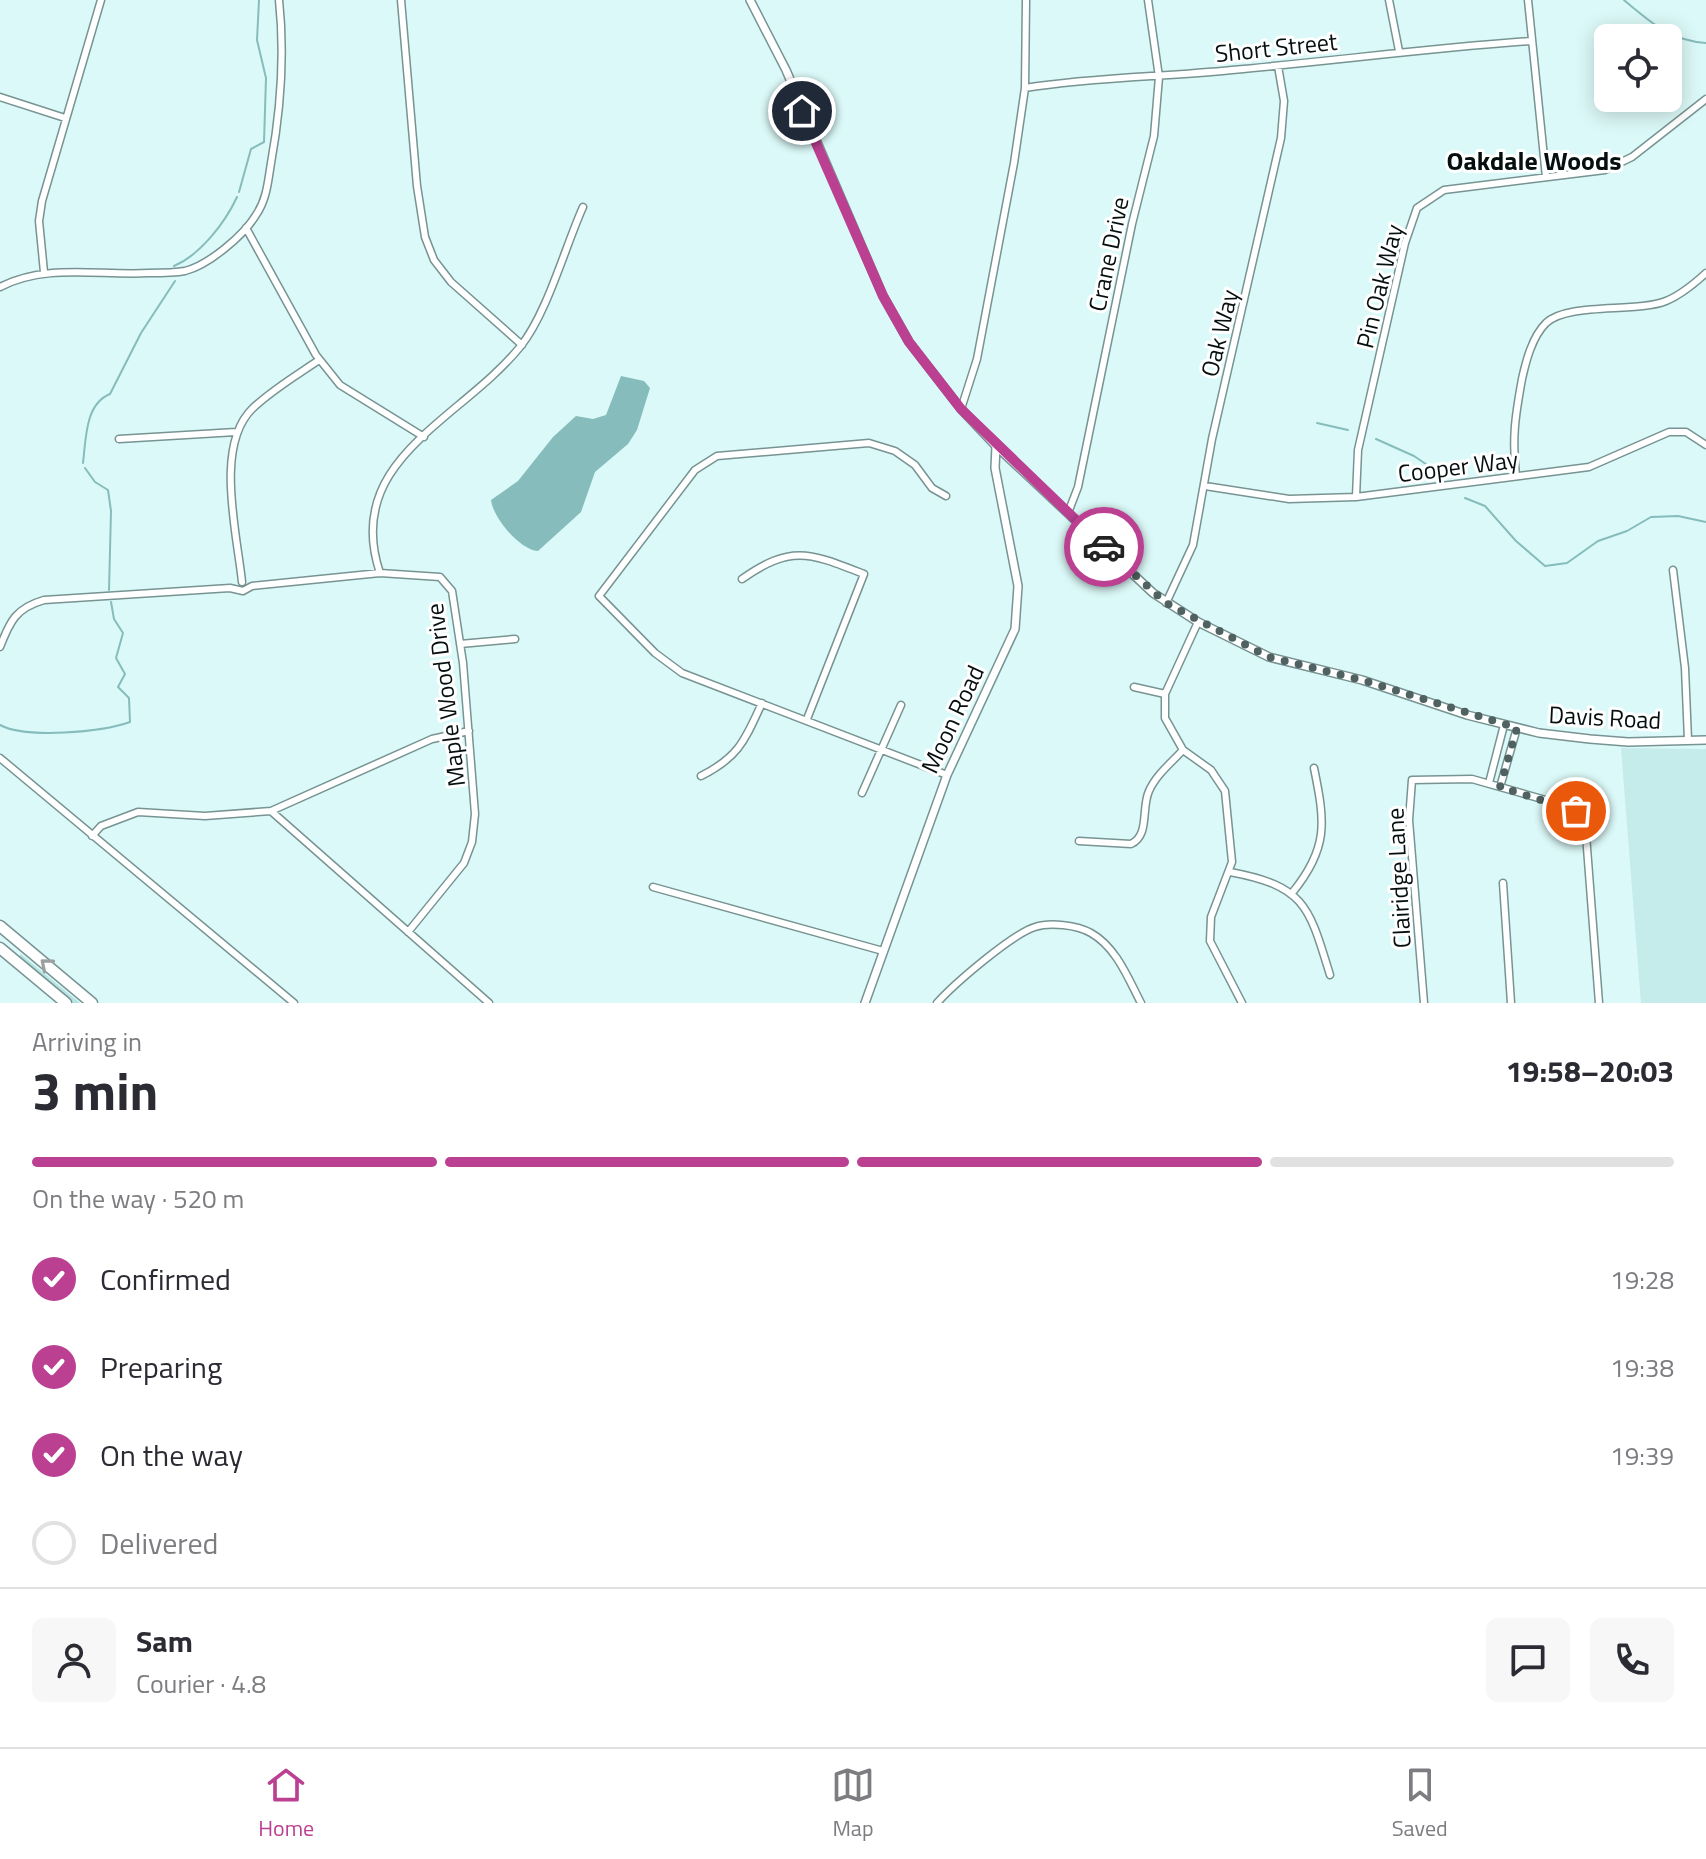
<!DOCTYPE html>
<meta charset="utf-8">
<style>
:root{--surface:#fff;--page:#f7f7f7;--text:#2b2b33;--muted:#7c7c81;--line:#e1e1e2;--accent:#bb4092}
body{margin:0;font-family:"Titillium Web",sans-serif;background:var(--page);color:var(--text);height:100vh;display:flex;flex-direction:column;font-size:30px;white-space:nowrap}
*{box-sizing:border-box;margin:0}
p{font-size:26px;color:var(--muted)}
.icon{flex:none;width:44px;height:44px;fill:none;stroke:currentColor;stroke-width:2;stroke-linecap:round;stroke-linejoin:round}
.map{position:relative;height:1003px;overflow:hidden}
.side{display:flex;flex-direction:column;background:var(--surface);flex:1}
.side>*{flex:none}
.buttons{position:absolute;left:1594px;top:24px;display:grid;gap:16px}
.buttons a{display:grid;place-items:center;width:88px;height:88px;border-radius:12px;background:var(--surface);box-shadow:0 4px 20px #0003;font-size:40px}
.pin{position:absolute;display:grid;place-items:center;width:68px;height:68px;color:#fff;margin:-34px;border:4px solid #fff;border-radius:50%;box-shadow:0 2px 8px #0007}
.courier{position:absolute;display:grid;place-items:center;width:80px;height:80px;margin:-40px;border:6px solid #bb4092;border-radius:50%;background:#fff;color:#222;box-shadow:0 2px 10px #0007}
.headline em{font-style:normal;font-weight:700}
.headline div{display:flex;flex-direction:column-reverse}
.headline{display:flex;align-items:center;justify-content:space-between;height:136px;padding:0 32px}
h1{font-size:52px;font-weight:700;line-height:60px}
.bar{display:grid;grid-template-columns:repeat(4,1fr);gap:12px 8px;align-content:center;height:96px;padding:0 32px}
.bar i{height:10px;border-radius:6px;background:var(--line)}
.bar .on{background:var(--accent)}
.bar p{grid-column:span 4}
.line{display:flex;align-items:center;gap:20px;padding:0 32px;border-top:2px solid var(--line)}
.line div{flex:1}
.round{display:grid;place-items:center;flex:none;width:84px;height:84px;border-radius:12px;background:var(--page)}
ol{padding:0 32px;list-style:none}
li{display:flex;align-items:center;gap:24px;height:88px}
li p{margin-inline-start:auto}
li .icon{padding:8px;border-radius:50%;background:var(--accent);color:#fff;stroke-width:4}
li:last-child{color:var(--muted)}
li i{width:44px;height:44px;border:4px solid var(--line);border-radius:50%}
.tabs{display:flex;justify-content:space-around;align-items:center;height:112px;border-top:2px solid var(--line);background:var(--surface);font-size:22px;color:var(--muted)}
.tabs a{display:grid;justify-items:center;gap:4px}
.tabs .on{color:var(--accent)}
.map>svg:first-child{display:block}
.built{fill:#c5ecea}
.green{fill:#b5e4e2}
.water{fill:#86bcbb}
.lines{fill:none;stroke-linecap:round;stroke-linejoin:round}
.stream{stroke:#86bcbb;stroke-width:2}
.minor-casing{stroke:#779392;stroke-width:9}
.tertiary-casing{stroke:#779392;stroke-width:10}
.trunk-casing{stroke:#779392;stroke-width:13}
.minor{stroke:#fff;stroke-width:6}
.tertiary{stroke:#fff;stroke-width:7}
.trunk{stroke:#fff;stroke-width:10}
.oneway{stroke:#9b9f9f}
.done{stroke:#506161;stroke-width:8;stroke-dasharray:0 14.4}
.route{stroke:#bb4092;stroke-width:10}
.labels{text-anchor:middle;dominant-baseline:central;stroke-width:6;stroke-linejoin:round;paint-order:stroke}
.street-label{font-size:24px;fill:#050f0f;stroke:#fff}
.neighbourhood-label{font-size:26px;font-weight:bold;fill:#050f0f;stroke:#fff}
</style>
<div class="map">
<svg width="1706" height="1003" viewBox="0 0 1706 1003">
<rect width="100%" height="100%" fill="#dbf9f8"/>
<!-- built -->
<path class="built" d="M1621,748l85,1v254h-65z"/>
<!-- green -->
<path class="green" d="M21,954l2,2 57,47h-7l-54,-45z"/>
<!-- water -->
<path class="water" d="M621,376l23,5 6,7 -13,42 -9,14 -33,28 -14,40 -43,39c-18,-1 -45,-33 -47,-51l27,-19 35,-44 23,-21 17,3 13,-4z"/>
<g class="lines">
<!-- stream -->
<path class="stream" d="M1624,0c26,22 47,41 82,43
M239,192l12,-43 13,-7 2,-64 -9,-38 2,-40
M174,266c26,-11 51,-43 63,-69
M1317,423l31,7
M1376,439l38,17 25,17
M83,463c3,-24 2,-59 27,-69l31,-61 34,-52
M85,468l10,14 13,8 3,21 -2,79
M1465,498l20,8 31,35 29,25 22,-3 31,-22 29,-10 24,-14 27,-1 28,6
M0,725c26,14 102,7 130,-3l-1,-24 -11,-11 7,-13 -9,-16 7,-25 -9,-14 -3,-17"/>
<defs>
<path id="minor" d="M401,0l16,186 8,51 9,23 17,22 71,63
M1389,0l10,51
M1528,0l18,177
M1025,88c69,-11 138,-11 207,-18 100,-9 199,-22 299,-29
M0,97l65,21
M246,228l70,127 24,30 84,52
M44,272l-5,-51 3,-20 59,-201
M0,287c46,-24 99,-11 149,-14 12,0 25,0 36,-2 24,-6 59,-36 71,-56 11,-16 12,-34 15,-52 10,-55 14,-107 8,-163
M961,409l16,-50 37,-196 11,-75 1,-88
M119,439l117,-7
M1516,476c-4,-38 -1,-59 6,-97 4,-18 10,-42 24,-56 22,-21 90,-10 120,-22 15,-6 28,-17 40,-28
M1205,486l84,13 67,-2 233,-30 80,-35h17l20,13
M946,496l-14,-8 -17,-23 -20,-14 -26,-8 -152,13 -22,14 -96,126 56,57 27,20 265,102
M1356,497l2,-47 47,-207 12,-35 27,-18 161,-20 27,-13 74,-58
M1068,513l10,-26 54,-263 22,-88 5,-59 -11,-77
M1673,570l12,98 3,72
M380,573c-38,-113 81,-153 140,-226 27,-33 45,-100 63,-140
M742,579c50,-35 68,-26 122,-5l-57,145
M242,582c-5,-49 -28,-137 11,-174 20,-19 44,-33 66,-48
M1166,603l27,-58 19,-106 69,-301 3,-37 -6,-35
M1198,622l-33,72v24l18,32 28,20 14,21 7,71 -21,55 -1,24 32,62
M460,644l55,-5
M0,647c10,-26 16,-39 44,-47l186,-12 13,3 9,-5 128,-13 60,4 12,14 11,72 12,151 -3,28 -8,21 -56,69
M1134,687l31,7
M0,758l294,245
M701,776c38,-19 44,-36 61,-73
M1489,783l15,-58
M1500,787l17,-59
M862,793l39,-88
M271,811l218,192
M92,836l9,-10 37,-14 67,4 66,-5 161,-72 37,-8
M1079,841l52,3c19,-9 10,-36 18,-53 7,-16 22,-28 34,-41
M1230,872c75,14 79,34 100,103
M1503,883l8,120
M653,887l230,64
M1292,893c37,-45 33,-71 22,-125
M937,1003c17,-19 75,-69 98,-76 15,-5 42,-2 56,6 25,14 37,45 50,70
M1424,1003l-15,-183 3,-40 60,-1 91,26 13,6 9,11 14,181"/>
<path id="tertiary" d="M750,0l36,70 97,226 26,46 52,67 35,37 157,147 45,29 71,35 93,23 105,35 72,18 51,6 38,3 78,-2
M865,1003l82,-228 68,-146 3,-43 -23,-118 1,-22"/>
<path id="trunk" d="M0,926l92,77
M0,948l66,55"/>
</defs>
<!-- minor casing -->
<use href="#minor" class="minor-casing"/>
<!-- tertiary casing -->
<use href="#tertiary" class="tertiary-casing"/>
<!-- trunk casing -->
<use href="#trunk" class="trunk-casing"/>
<!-- minor -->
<use href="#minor" class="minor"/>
<!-- tertiary -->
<use href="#tertiary" class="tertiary"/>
<!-- trunk -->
<use href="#trunk" class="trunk"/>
</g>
<!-- one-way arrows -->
<defs><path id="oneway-chevron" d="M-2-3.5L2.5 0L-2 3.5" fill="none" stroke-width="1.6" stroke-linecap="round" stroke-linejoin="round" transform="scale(2)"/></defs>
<use class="oneway" href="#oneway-chevron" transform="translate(46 964) rotate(-140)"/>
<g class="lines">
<!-- done -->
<path class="done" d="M1104,547l62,56 103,54 93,23 155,48 -17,59 76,24"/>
<!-- route -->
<path class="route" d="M802,111l81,185 26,46 52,67 143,138"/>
</g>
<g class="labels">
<!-- street labels -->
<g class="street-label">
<text transform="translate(1276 47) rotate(-6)">Short Street</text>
<text transform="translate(1108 254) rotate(-78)">Crane Drive</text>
<text transform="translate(1379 286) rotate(-76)">Pin Oak Way</text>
<text transform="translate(1219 333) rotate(-76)">Oak Way</text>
<text transform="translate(1458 466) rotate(-7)">Cooper Way</text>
<text transform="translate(445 695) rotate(-97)">Maple Wood Drive</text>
<text transform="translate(1605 717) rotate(3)">Davis Road</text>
<text transform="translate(952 719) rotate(-65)">Moon Road</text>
<text transform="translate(1398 878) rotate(-93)">Clairidge Lane</text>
</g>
<!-- neighbourhood labels -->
<g class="neighbourhood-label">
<text x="1534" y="160">Oakdale Woods</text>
</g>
</g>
</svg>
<div class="buttons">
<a><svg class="icon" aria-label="locate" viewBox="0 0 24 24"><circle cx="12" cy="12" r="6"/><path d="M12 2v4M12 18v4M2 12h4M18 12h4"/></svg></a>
</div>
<div class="pin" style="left:1576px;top:811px;background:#ea580c"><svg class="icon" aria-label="bag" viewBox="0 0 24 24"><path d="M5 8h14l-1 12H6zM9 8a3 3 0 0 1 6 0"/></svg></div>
<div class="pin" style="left:802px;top:111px;background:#1f2937"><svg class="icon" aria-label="home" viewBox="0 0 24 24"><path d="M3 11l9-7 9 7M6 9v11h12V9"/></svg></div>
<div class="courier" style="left:1104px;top:547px"><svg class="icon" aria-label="car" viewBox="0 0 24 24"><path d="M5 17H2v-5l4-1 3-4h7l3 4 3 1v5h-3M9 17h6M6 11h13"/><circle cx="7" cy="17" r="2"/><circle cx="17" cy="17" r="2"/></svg></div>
</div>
<section class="side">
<div class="headline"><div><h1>3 min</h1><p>Arriving in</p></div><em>19:58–20:03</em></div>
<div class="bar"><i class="on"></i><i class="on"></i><i class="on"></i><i></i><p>On the way · 520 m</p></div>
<ol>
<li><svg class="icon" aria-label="check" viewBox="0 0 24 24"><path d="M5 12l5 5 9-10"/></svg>Confirmed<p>19:28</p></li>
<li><svg class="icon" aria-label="check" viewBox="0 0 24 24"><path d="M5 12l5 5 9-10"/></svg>Preparing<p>19:38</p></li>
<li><svg class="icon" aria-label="check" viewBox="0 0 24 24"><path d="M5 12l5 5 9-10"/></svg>On the way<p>19:39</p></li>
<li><i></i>Delivered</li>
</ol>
<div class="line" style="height:144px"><a class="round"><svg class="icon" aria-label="person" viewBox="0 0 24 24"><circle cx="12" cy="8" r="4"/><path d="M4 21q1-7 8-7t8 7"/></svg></a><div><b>Sam</b><p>Courier · 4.8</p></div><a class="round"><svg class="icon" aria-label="chat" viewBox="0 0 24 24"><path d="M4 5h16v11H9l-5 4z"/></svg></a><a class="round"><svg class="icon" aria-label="phone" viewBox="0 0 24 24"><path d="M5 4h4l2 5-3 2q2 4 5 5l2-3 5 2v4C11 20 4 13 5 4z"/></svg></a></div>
</section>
<nav class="tabs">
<a class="on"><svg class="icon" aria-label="home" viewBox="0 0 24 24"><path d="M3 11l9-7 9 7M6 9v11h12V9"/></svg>Home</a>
<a><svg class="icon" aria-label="map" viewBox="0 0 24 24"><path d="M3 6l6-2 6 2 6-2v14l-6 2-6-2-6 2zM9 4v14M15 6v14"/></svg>Map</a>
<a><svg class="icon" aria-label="saved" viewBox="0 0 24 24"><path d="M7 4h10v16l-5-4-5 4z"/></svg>Saved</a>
</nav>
